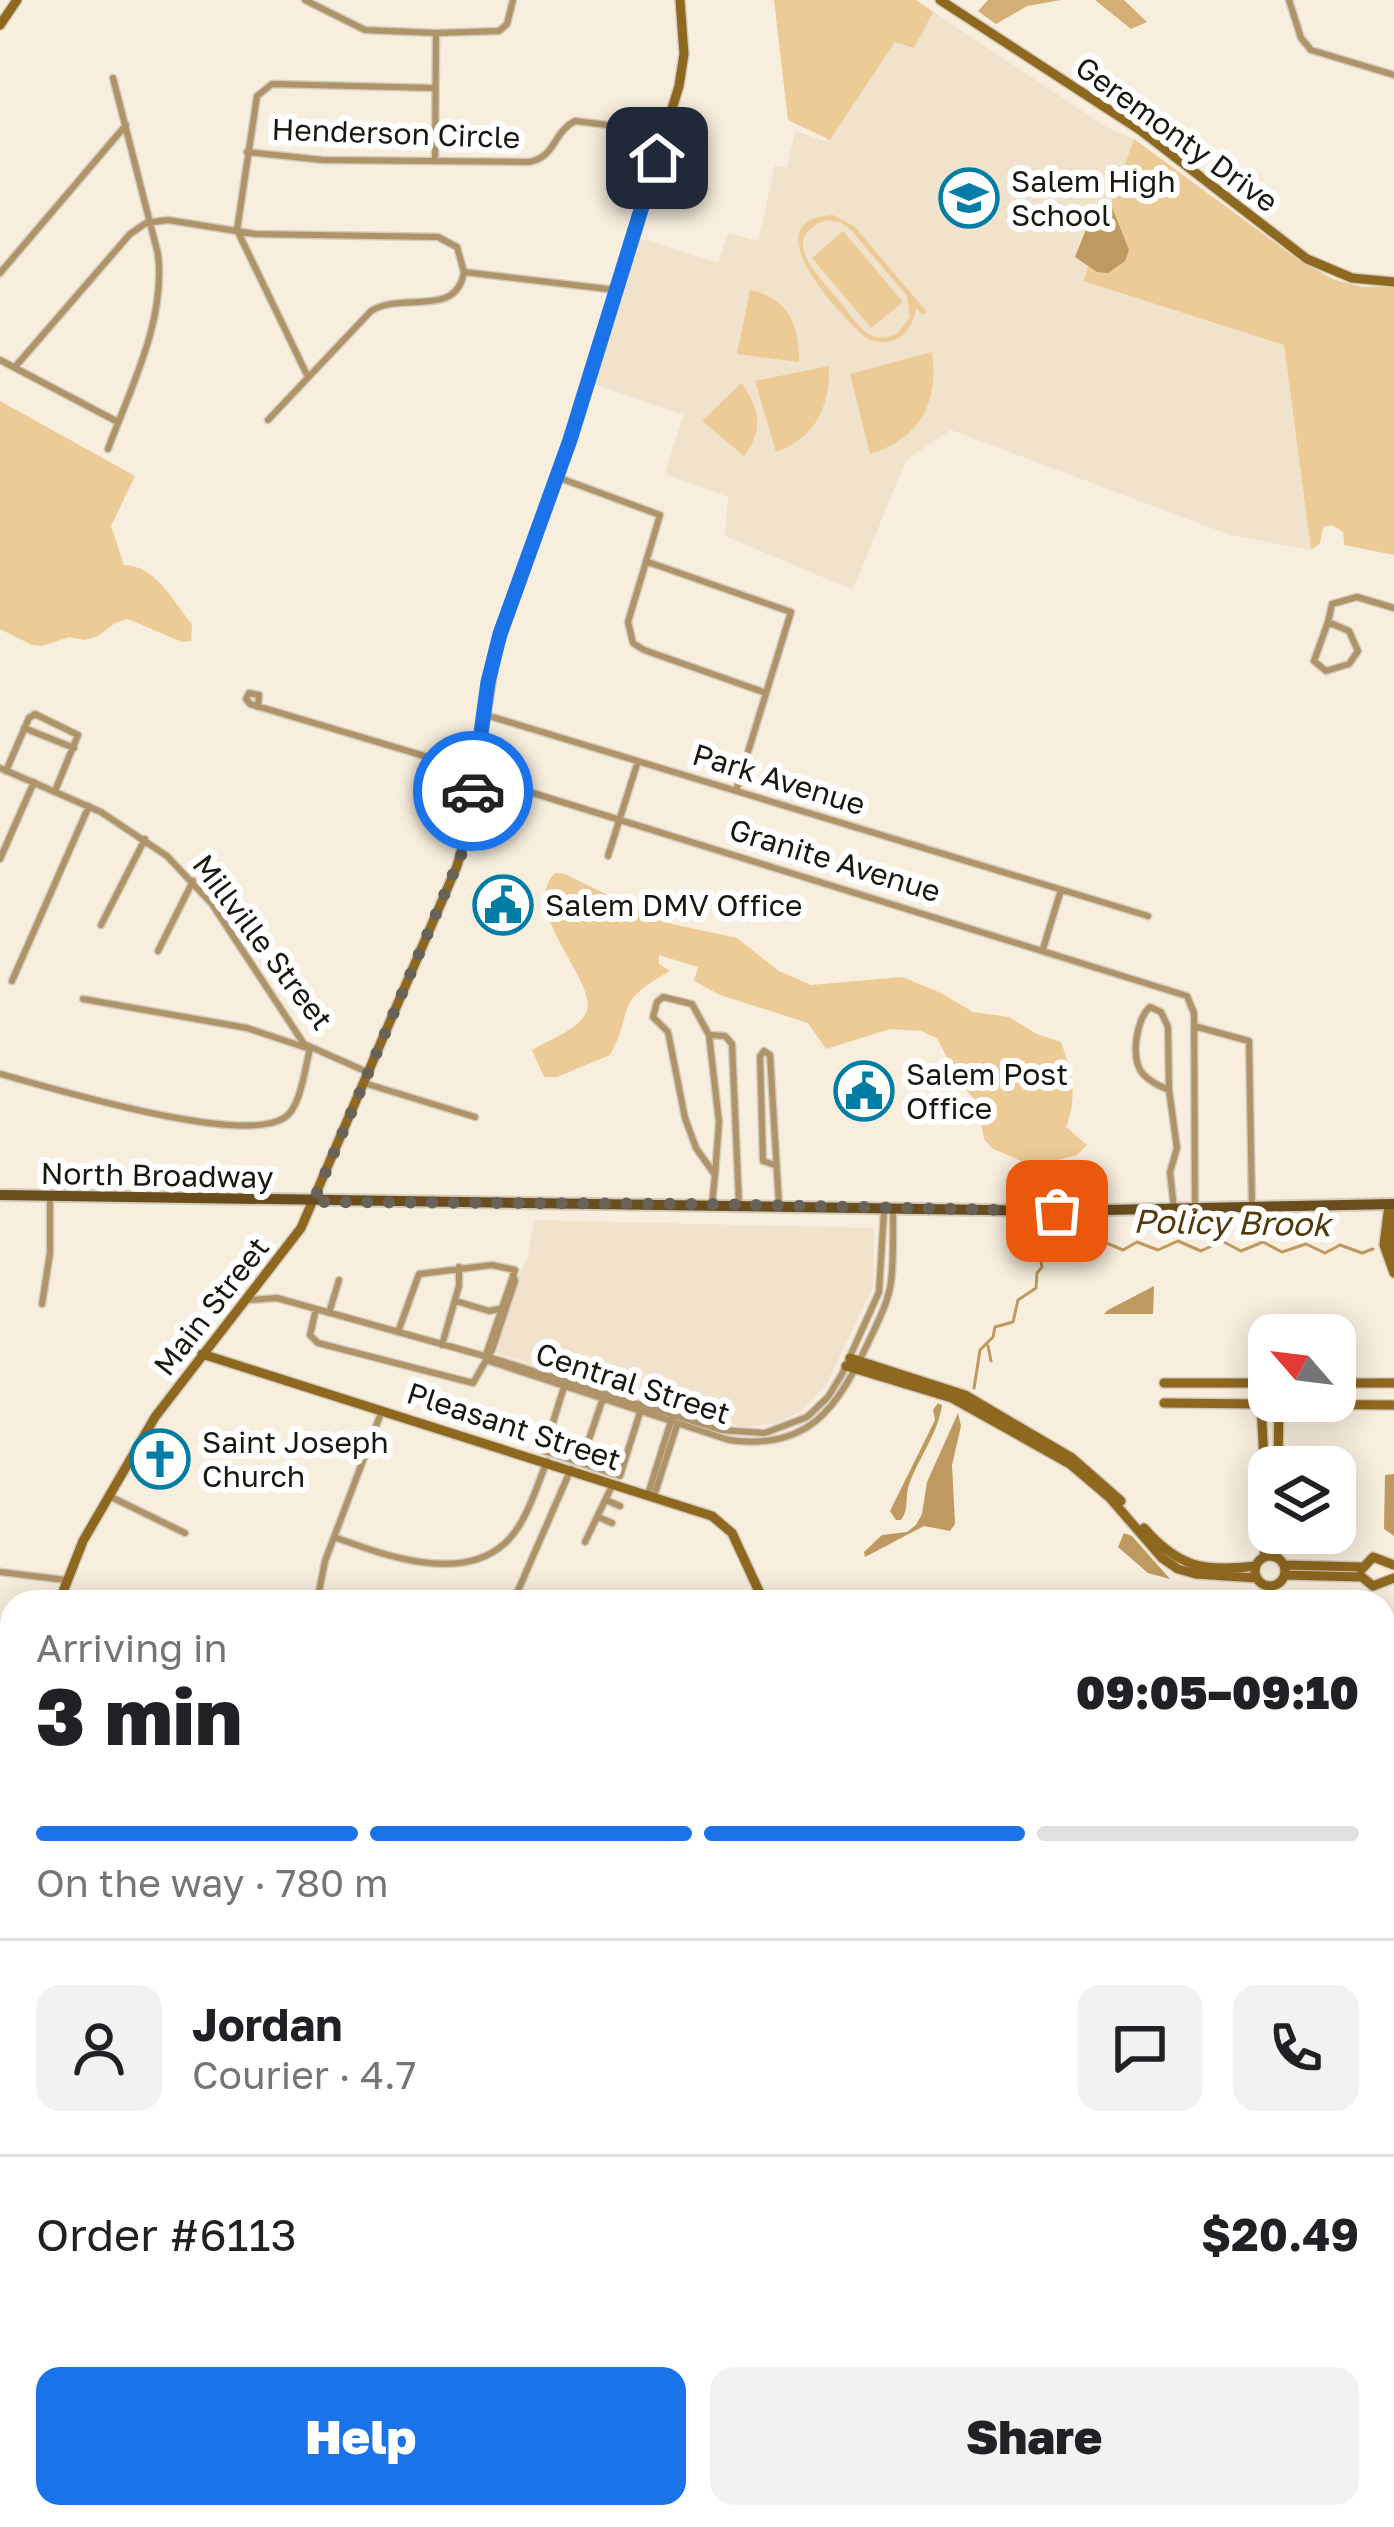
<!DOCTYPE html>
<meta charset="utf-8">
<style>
:root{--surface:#fff;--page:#f2f2f2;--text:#202124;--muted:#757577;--line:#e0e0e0;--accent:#1a73e8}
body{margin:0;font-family:"Golos Text",sans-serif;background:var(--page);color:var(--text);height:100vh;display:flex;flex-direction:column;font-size:45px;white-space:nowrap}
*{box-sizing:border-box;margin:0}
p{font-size:39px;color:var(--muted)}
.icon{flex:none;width:66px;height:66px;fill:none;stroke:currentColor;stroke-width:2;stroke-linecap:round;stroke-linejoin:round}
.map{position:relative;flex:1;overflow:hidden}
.panel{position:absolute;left:0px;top:1590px;width:1395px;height:939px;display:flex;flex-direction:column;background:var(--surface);border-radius:36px 36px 0 0;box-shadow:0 6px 30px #0003}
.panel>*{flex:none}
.needle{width:78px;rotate:298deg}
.fabs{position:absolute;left:1248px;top:1314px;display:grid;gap:24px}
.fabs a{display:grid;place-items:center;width:108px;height:108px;border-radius:24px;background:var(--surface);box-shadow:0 6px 30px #0003;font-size:60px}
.pin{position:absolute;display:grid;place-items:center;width:102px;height:102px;color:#fff;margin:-51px;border-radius:24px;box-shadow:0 6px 18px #0006}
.courier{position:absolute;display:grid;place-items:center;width:120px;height:120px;margin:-60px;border:9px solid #1a73e8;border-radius:50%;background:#fff;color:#222;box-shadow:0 3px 15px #0007}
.headline em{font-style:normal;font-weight:800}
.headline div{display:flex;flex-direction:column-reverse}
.headline{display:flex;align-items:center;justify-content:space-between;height:204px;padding:0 36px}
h1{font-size:78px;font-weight:800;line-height:90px}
.bar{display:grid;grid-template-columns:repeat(4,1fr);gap:18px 12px;align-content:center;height:144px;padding:0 36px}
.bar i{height:15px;border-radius:9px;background:var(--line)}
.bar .on{background:var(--accent)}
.bar p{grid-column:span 4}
.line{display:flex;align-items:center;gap:30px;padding:0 36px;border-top:3px solid var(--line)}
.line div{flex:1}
.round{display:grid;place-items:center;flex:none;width:126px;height:126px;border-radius:24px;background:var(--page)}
.cta{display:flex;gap:24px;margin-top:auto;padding:24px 36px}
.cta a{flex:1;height:138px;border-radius:24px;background:var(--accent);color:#fff;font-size:48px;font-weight:800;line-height:138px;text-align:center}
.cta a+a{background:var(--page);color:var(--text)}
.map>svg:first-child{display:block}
.built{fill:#f1e2cc}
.green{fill:#edcb96;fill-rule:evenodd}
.forest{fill:#d3ae75}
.water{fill:#be9a61}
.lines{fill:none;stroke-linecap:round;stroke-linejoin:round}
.stream{stroke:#be9a61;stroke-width:3}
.street-casing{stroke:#d4ccbd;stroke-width:9}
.secondary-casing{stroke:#d4ccbd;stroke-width:12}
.primary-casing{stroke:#d4ccbd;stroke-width:14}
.highway-casing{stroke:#d4ccbd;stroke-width:16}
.street{stroke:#af946a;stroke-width:6}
.secondary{stroke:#8f6820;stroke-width:9}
.primary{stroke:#694d1d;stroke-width:10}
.highway{stroke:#4b3713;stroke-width:14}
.done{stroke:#686259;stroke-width:12;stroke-dasharray:0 21.6}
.route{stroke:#1a73e8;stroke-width:15}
.labels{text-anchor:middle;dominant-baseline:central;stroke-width:12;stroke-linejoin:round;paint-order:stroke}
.street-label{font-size:30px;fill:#1a1711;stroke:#fff}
.poi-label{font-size:30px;fill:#1a1711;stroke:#fff;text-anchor:start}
.water-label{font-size:33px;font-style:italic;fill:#533a0b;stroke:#fff}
</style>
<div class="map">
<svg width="1394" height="2527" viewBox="0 0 1394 2527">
<rect width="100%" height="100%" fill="#f8eede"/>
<!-- built -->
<path class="built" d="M916,0l190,127 28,12 -51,142 201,64 27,205 -81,-15 -279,-105 -45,30 -53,130 -128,-54 3,-39 -63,-23 18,-59 -89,-31 45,-146 79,25 10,-30 30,8 17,-76 12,3 8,-37 30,10z
M534,1220l340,8 -1,59 -47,98 -24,26 -25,12 -34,4 -246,-74 19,-71 12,-25z
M1383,1803l11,2v267l-11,-20z
M12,2121v97l-12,-11v-85z"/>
<!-- green -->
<path class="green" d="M774,0h142l17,12 -19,36 -19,-6 -65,98 -42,-20z
M1134,139l163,120 38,21 28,7 31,-1v269l-50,-10 -1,-13 -11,-7 -9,2 -3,16 -9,7 -27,-205 -201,-64z
M833,215l22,12 72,85 -4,3 -7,-7c-4,28 -24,41 -50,30 -25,-22 -117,-118 -33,-123zM826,220l14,2 11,8 56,66 3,21 -13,17c-10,4 -18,6 -28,0 -13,-8 -23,-26 -33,-37 -19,-23 -58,-59 -10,-77z
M843,231l60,71 -32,26 -59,-70z
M750,290c38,8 50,35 49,72l-62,-8z
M932,352c7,52 -12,86 -62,102l-20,-80z
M829,366c1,41 -13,71 -53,86l-21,-71z
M741,383c19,25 23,48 3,73l-42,-35z
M0,401l135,75 -24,50 13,39c33,1 48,36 68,59l-1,17 -9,1 -54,-23 -13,4 -17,13 -14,4 -15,-3 -27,9 -10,-1 -32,-16z
M555,873l10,1 98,48 74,16 42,33 32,14 91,-8 39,16 32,19 36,5 28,17 24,8c11,31 17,54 5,85l21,18 -10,10 -28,7h-25l-31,-13 -9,-10 -6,-35 -19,-23 -22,-43 -16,-7 -31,-2 -64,20 -18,-26 -88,-28 -26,-14 4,-14 -39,-12v9l11,7c-59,33 -34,36 -60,84l-53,22h-13l-12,-27c15,-9 47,-21 54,-37 15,-29 -69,-102 -31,-140z"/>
<!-- forest -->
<path class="forest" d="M988,0h73l-34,6 -31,18 -18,-13z
M1095,0h29l23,22 -16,7z"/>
<!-- water -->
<path class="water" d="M1106,200l5,5 18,45 -4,11 -17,12 -11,-1 -22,-15 14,-35z
M1154,1286l-1,28h-49l4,-4z
M938,1403l4,2c-4,28 -22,51 -32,77 -6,14 0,26 -9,38h-5l-6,-9 45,-91 -2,-10z
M958,1413l3,13 -9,39 3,59 -5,7 -26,-5 -59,31 -1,-5 18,-17 25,-3 9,-7 6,-11 5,-32z
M1394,1474v62l-10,-7 1,-54z
M1124,1533l8,3 38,43 -22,-6 -30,-26z"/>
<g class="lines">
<!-- stream -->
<path class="stream" d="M988,1346l3,15
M974,1388l6,-38 13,-13 2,-10 18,-5 5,-22 18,-12 1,-15 5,-6 -4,-20 3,-5 20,6 12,-6 14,6 17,-6 19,8 14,-8 21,8 20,-9 23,10 21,-10 19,10 22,-9 19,10 24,-8 19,9 15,-8 22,8 11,-4"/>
<defs>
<path id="street" d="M305,0l60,30 71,3 63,-2 8,-7 6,-24
M1289,0l12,38 10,12 83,25
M247,152l76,8 206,2c27,-5 24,-30 46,-41l91,11
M435,161l1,-128
M0,273l126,-148
M0,360l118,62
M15,367l115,-133 16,-11 22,-3 87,14 183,3 19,10 7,25 152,18
M308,377l-71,-147 20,-134 15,-12 163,4
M268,420l103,-109c32,-20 85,8 93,-39
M108,449c23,-62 58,-129 50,-195l-45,-176
M557,477l103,38 -32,107 5,21 11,7 122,43
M648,562l143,50 -55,179
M1328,622l21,9 9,20 -9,13 -23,7 -12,-10z
M1328,622l4,-18 25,-7 37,11
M258,707l1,-12 -10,-2 -3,6 4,5 225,67
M486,715l662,201
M24,728l50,20
M0,768l101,44 66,44 45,48 92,140 61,27
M6,771l23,-53 6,-4 43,21 -23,56
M475,775l712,221 7,17 1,195
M608,856l30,-95
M0,859l34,-77
M101,925l44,-86
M1043,949l18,-59
M158,951l35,-70
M12,981l77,-175
M1194,1026l55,15 3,166
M709,1035l16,1 7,8 7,160
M0,1074c53,14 240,72 284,44 17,-10 21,-51 26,-69l-63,-21 -164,-29
M364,1083l111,34
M1169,1090c-10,-4 -19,-8 -26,-16 -13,-15 -7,-55 7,-67l11,5 7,15 1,63 8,58 -7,24 4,37
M775,1165l-12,-4 -3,-105 4,-5 6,4 9,151
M712,1204l3,-29 -19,-27 -11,-30 -17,-86 -15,-15 4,-15 6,-5 29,7 17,31 10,87 -4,53
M249,1300l28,-2 218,61 226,71 44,3 42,-16 21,-20 14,-23 37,-82 5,-81
M456,1301l33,10 10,-2
M42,1304l8,-51v-57
M316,1309l-6,26 8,8 155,40 19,-33 23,-69 -2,-7
M329,1313l10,-33
M398,1332l21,-58 73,-9 23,5 -29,85
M442,1345l17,-59v-19
M489,1361l240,79c80,11 108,-32 139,-97 9,-20 20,-39 23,-61 3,-24 2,-50 2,-75
M565,1384l-21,67 76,25 21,-67
M581,1463l22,-65
M648,1494l24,-76
M109,1496l76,37
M654,1496l23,-71
M606,1500l14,6
M598,1517l14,6
M334,1537c47,17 125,47 170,7 22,-19 32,-56 43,-83
M585,1542l27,-56
M0,1572l66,8
M317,1602l8,-41 56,-148
M513,1602l58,-133
M0,1712l12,3
M1383,2261h11
M1383,2505l11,7
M429,2517l29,10
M315,2527l35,-10"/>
<path id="secondary" d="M940,0l200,130 167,129 45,19 42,4
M0,25l17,-25
M1389,1205l-5,40 10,28
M1390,1211l4,46
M202,1354l510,162 20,17 32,69
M850,1358l115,37 107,63 49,43
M846,1366l106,32 118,66 40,34 52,60 16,11 18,5 61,4
M1164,1383h98
M1269,1383h-7l-1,21 133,1
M1335,1383h59
M1164,1403l97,1 6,114 -3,39
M1278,1467l1,-66
M1144,1528c35,40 60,44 112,38
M1275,1533l2,25
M1255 1571a15 15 0 1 1 30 0a15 15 0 1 1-30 0Z
M1284,1565l78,2
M1361,1570l12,-13 21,8
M1285,1575l77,2 11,9 21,-8
M59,1602l24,-61 72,-124 146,-189 156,-362 10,-35 29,-180 74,-211 109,-354 5,-32 -4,-54
M0,1788l12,-25
M0,1849l12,1
M1383,2184l11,-2
M206,2517l1,10
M219,2517l1,10"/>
<path id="primary" d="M0,1195l1057,16 337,-7
M1383,1792l11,2
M1383,1800l11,2
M1388,2072l6,22
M1383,2480l11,-20
M1364,2527l4,-10"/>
<path id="highway" d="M0,2278l12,-5
M0,2288l12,-4
M0,2333l12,-3
M1383,2350h11
M0,2376l12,-2
M0,2415h12
M1383,2457h11"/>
</defs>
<!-- street casing -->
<use href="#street" class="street-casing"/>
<!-- secondary casing -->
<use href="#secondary" class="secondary-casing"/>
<!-- primary casing -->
<use href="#primary" class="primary-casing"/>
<!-- highway casing -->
<use href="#highway" class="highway-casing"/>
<!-- street -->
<use href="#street" class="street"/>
<!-- secondary -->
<use href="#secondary" class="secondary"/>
<!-- primary -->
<use href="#primary" class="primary"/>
<!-- highway -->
<use href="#highway" class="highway"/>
</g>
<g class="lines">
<!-- done -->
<path class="done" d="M473,791l-11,62 -149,349 399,2 345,7"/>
<!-- route -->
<path class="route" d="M473,791l15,-109 12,-48 70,-194 87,-282"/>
</g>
<!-- icons -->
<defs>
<symbol id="school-ring" viewBox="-11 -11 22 22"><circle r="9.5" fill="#fff" stroke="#007da4" stroke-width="1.5"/><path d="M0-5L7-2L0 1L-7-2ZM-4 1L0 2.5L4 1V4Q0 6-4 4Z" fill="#007da4"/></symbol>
<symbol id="civic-ring" viewBox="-11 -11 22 22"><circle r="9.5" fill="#fff" stroke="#007da4" stroke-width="1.5"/><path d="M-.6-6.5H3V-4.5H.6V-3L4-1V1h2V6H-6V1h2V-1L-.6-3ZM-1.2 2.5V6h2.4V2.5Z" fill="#007da4"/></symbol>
<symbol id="church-ring" viewBox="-11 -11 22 22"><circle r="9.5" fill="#fff" stroke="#007da4" stroke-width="1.5"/><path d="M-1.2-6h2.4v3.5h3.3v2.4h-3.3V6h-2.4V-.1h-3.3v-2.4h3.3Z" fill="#007da4"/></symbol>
</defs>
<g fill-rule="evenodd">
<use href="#school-ring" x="936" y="165" width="66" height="66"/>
<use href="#civic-ring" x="470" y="872" width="66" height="66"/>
<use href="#civic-ring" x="831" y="1058" width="66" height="66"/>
<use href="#church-ring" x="127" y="1426" width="66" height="66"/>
</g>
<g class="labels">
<!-- street labels -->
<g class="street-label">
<text transform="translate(396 133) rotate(2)">Henderson Circle</text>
<text transform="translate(1177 134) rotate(36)">Geremonty Drive</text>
<text transform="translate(779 779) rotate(17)">Park Avenue</text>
<text transform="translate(835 860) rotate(17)">Granite Avenue</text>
<text transform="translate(263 942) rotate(53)">Millville Street</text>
<text transform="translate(157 1175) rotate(1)">North Broadway</text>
<text transform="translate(211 1306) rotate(-52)">Main Street</text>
<text transform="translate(633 1383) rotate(18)">Central Street</text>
<text transform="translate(514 1426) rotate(18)">Pleasant Street</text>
</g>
<!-- poi labels -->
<g class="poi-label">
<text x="1011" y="181">Salem High<tspan x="1011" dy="34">School</tspan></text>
<text x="545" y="905">Salem DMV Office</text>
<text x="906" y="1074">Salem Post<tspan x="906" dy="34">Office</tspan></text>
<text x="202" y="1442">Saint Joseph<tspan x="202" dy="34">Church</tspan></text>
</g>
<!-- water labels -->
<g class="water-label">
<text transform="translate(1232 1222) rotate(1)">Policy Brook</text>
</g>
</g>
</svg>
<div class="fabs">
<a><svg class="needle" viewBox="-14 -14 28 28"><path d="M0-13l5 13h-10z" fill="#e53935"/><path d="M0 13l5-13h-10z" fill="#757577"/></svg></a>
<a><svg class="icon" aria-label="layers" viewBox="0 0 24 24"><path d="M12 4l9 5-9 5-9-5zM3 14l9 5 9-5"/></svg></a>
</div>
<div class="pin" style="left:1057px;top:1211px;background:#ea580c"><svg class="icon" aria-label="bag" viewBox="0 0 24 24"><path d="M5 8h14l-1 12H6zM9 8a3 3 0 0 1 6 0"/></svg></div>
<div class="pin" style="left:657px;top:158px;background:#1f2937"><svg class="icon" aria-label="home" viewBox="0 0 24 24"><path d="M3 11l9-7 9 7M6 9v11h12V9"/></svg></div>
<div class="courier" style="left:473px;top:791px"><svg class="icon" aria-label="car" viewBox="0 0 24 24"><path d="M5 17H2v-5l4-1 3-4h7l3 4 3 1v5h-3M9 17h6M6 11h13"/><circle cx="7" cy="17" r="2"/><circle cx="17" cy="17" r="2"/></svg></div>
<section class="panel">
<div class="headline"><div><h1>3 min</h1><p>Arriving in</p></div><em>09:05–09:10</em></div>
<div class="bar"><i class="on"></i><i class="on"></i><i class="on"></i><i></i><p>On the way · 780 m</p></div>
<div class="line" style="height:216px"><a class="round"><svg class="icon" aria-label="person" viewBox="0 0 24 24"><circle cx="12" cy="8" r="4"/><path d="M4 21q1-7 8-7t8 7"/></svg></a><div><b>Jordan</b><p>Courier · 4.7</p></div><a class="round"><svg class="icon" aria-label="chat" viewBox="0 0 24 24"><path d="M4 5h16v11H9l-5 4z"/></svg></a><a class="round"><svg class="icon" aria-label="phone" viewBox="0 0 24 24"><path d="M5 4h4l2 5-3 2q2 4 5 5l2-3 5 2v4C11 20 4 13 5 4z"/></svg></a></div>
<div class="line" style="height:156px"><div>Order #6113</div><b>$20.49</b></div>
<div class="cta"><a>Help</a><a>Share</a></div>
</section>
</div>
